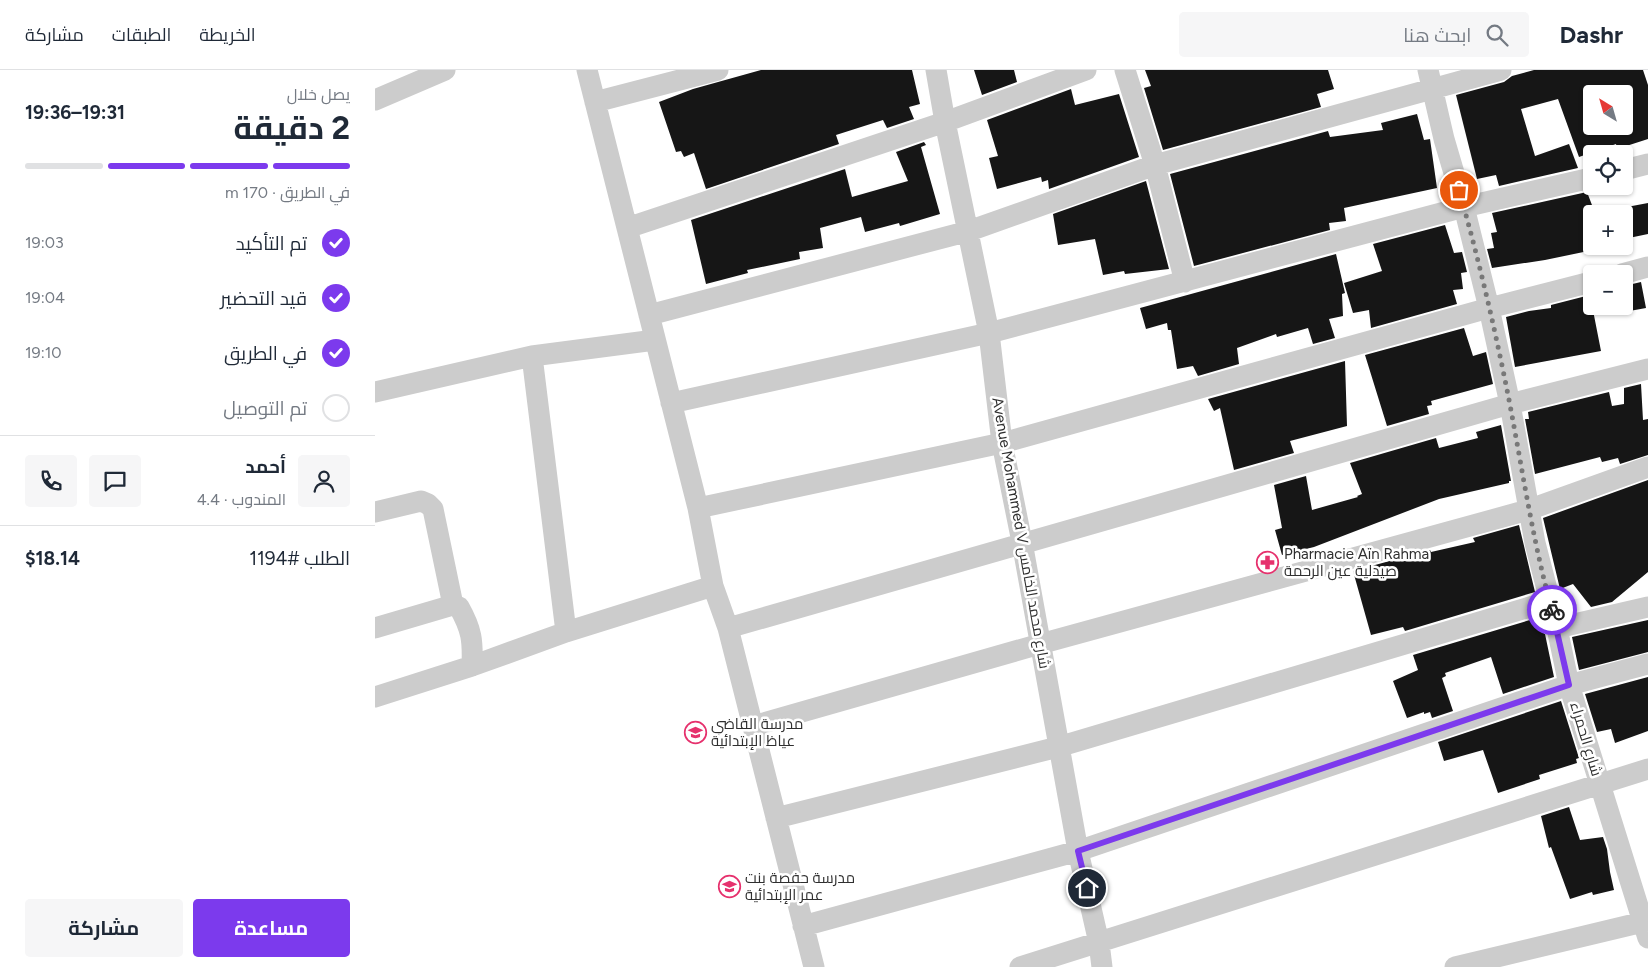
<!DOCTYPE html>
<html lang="ar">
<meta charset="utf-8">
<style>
:root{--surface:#fff;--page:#f6f6f7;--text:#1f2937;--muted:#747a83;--line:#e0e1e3;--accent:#7c3aed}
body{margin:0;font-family:Figtree,Cairo,sans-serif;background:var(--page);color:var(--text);direction:rtl;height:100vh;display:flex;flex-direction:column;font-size:19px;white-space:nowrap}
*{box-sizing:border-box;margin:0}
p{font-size:16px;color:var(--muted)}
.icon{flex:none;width:28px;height:28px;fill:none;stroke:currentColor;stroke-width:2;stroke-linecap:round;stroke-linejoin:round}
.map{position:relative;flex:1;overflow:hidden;direction:ltr}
.drawer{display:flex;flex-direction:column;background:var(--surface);width:375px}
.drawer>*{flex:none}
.needle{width:32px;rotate:323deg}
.fabs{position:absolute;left:1208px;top:15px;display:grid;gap:10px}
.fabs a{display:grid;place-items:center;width:50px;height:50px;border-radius:5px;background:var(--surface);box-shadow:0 1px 4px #0004;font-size:25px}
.pin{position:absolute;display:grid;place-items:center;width:42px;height:42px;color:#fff;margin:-21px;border:2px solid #fff;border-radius:50%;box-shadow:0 1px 5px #0007}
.courier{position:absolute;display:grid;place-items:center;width:50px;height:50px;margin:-25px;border:4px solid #7c3aed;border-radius:50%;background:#fff;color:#222;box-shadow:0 1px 6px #0007}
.overview em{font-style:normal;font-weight:700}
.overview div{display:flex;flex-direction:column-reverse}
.overview{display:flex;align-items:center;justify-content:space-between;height:85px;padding:0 25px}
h1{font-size:32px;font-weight:700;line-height:38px}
.bar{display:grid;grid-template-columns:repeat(4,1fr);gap:8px 5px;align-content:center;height:60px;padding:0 25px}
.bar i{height:6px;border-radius:4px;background:var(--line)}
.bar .selected{background:var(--accent)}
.bar p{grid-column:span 4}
.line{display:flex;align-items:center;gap:12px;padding:0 25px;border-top:1px solid var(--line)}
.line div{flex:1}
.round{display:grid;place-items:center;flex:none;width:52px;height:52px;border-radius:5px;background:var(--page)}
ol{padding:0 25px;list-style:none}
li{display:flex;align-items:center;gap:15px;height:55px}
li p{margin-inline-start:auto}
li .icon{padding:5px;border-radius:50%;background:var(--accent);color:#fff;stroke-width:4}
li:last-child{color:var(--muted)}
li i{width:28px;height:28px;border:2px solid var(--line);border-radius:50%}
.action{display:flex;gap:10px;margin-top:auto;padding:10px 25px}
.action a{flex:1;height:58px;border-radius:5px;background:var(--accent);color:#fff;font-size:20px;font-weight:700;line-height:58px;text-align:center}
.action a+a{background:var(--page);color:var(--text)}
header{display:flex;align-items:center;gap:30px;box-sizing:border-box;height:70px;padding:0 25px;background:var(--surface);border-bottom:1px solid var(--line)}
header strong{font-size:24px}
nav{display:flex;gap:28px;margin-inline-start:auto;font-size:18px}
.search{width:350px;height:45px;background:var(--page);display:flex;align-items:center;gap:12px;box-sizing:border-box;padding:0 18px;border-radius:5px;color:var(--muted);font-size:19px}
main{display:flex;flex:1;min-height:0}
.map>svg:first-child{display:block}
.building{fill:#161616;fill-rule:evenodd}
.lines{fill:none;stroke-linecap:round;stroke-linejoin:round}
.minor{stroke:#ccc;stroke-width:21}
.done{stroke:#787878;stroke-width:5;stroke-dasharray:0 9}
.route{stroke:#7c3aed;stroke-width:6}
.labels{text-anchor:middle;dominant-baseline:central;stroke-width:5;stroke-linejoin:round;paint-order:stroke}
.street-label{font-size:15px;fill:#2f2f2f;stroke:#fff}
.poi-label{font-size:15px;fill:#2f2f2f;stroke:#fff;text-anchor:start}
</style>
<header>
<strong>Dashr</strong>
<div class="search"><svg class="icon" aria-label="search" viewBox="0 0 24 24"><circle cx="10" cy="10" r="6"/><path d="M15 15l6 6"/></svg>ابحث هنا</div>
<nav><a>الخريطة</a><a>الطبقات</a><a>مشاركة</a></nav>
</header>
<main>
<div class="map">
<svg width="1273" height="897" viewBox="0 0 1273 897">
<rect width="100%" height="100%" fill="#fff"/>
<!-- building -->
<path class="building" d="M386,0h151l8,34 -11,3 5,12 -27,9 -4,-8 -47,15 3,9 -133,45 -12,-36 -10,4 -3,-6 -5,1 -17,-50 34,-13z
M599,0h40l3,12 -35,13z
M770,0h183l6,19 -17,5 4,13 -158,43 -19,-62 7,-2z
M1159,0h109l5,15v54l-31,10 -1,-5 -37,13 -21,-58 -37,10 14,47 34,-12 9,24 -79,18 -3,-11 -19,4 -21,-84 48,-13 8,-6zM1216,24h33v32h-33z
M696,19l4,16 44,-11 20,63 -90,32 -1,-9 -6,2 -1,-5 -44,12 -8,-31 9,-2 -11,-36z
M1042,44l7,26 6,-1 7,49 -93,20 2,13 -17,2 1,7 -136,36 -24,-92 158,-43 2,6 53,-7 -2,-7z
M549,72l2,3 -5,2 19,67 -40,12 -1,-3 -34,9 -4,-15 -41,11 3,20 -24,4 1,7 -53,11 1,3 -42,11 -15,-64 154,-51 7,28 56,-16 -12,-29z
M771,111l23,88 -44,5 -1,-3 -21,4 -8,-36 -37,6 -5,-31z
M1212,122l8,21 53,-10v31l-24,5v-25h-33v32h7v3l-53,11 -53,8 -5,-19 7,-1 -3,-15 6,-1 -5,-19z
M1070,155l9,28 8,-1 5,20 -6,1 2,16 -10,1 4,14 -86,24 -2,-18 -16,3 -9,-30 38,-12 -9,-27z
M961,184l9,39 -3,1 1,22 -14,3 6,19 -22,6 -5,-16 -31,9 -1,-3 -39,14 2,16 -41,12 -5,-10 -16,3 -6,-39h-3l-1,-7 -21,6 -6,-21z
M1266,212l5,26 -22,4v-26z
M1215,225l11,56 -86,16 -9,-50 23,-6 22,-3v-3z
M1089,258l9,28 13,-4 7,32 -62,17 1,4 -5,1 2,8 -42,12 -22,-71z
M970,291l2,65 -57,15 4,12 -60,17 -14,-62 -6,3 -6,-12z
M1266,314l2,36 5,-1v36l-28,9 -2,-6 -16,4 -2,-5 -65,17 -10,-55h4l-1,-7 81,-20 3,14 12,-2v-16z
M1126,355l10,56h-2v2l-70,16 -125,48 -32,8 -7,-25 7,-2 -8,-43 32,-9 6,34 46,-13 -1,-1 5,-2 -12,-31 86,-25 3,10 39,-10 -2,-6z
M1273,410v92l-36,30 -21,5 -18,-23 -13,5 -17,-71z
M1144,455l16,67 -130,39 -2,-4 -32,8 -18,-64 77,-21 1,2 44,-10 -2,-4z
M1165,547l4,17h1l9,43 -51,17 -12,-37 -46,16 1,3 -4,2 11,33 -21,7 -2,-6 -6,2v-2l-17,6 -14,-37 25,-11 -5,-15z
M1273,550v32l-69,18 -7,-33z
M1273,607v54l-33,12 -4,-14 -14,3 -12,-38z
M1186,631l18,57 -3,1 1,4 -38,12 1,4 -42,14 -15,-43 -39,11 -6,-19z
M1194,737l11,33 23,-3 4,12 3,23 4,18 -21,5 -1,-3 -22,7 -19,-52 -2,1 -8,-32z"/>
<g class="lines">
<!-- minor -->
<path class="minor" d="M212,0l111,438 15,78 15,42 86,339
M561,0l9,52 44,211 13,110 20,99 56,309 21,92 3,24
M750,0l30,95 30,117
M1053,0l16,69 20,68 25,101 21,96 25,139 22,85 12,57 79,253
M0,30l70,-30
M220,32l123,-32
M1249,100l24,-6
M252,158l318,-106 141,-52
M1247,204l26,-7
M274,245l320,-84 186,-66 346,-95
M157,286l34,276
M0,322l157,-36 123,-16
M296,333l318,-70 475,-126 127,-29
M323,438l304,-65 487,-135 102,-26
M0,442l46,-11 7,3 5,5 20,96
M0,558l78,-23 6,2c13,23 14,34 13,59
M353,558l782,-224 138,-35
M1182,558l91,-21
M0,627l97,-31 94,-34 147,-46
M378,656l287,-82 488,-134 120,-43
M401,748l282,-71 492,-146
M428,856l275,-75 491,-166 79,-21
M645,897l628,-198
M1080,897l188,-45"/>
</g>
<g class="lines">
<!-- done -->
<path class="done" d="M1084,120c20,70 37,143 51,215 13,68 23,137 42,205"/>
<!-- route -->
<path class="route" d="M712,818l-9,-37 491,-166 -17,-75"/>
</g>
<!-- icons -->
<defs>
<symbol id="pharmacy-ring" viewBox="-11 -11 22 22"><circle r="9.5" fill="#fff" stroke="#e6316d" stroke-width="1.5"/><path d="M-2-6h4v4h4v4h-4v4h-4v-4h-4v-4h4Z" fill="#e6316d"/></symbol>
<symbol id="school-ring" viewBox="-11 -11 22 22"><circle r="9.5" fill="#fff" stroke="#e6316d" stroke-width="1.5"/><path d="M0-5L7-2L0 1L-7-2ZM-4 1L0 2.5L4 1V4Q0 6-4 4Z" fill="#e6316d"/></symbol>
</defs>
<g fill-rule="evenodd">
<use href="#pharmacy-ring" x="880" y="480" width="25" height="25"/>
<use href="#school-ring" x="308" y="650" width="25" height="25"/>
<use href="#school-ring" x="342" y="804" width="25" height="25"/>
</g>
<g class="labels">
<!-- street labels -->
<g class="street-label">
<text transform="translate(646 463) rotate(80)">Avenue Mohammed V شارع محمد الخامس</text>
<text transform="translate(1211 669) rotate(73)">شارع الحمراء</text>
</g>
<!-- poi labels -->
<g class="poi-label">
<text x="909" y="484">Pharmacie Aïn Rahma<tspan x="909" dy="17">صيدلية عين الرحمة</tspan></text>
<text x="336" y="654">مدرسة القاضي<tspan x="336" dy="17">عياظ الإبتدائية</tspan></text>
<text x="370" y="808">مدرسة حفصة بنت<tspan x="370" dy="17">عمر الإبتدائية</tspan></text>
</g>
</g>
</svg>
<div class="fabs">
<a><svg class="needle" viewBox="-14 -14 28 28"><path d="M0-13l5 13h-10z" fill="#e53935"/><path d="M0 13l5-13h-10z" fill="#747a83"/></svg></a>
<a><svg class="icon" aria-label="locate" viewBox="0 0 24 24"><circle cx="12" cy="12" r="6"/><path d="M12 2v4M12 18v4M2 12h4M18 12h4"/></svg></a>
<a>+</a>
<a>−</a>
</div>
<div class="pin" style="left:1084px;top:120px;background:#ea580c"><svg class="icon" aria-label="bag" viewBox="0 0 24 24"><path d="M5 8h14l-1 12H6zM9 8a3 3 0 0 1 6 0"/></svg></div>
<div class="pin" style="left:712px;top:818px;background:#1f2937"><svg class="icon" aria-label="home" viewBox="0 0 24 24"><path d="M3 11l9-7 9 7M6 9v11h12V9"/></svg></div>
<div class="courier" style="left:1177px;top:540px"><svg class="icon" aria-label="bike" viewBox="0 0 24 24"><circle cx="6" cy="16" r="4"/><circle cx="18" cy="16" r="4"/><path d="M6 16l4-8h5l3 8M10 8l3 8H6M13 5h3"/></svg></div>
</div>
<section class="drawer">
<div class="overview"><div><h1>2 دقيقة</h1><p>يصل خلال</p></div><em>19:31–19:36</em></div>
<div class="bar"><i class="selected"></i><i class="selected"></i><i class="selected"></i><i></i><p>في الطريق · 170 m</p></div>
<ol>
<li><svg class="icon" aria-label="check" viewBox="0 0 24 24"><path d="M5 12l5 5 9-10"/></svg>تم التأكيد<p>19:03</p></li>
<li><svg class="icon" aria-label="check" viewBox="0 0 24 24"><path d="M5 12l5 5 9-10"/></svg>قيد التحضير<p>19:04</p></li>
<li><svg class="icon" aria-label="check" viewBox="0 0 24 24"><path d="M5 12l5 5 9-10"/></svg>في الطريق<p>19:10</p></li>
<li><i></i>تم التوصيل</li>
</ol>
<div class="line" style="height:90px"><a class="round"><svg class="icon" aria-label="person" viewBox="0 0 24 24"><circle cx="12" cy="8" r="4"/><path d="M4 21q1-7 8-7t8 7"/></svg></a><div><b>أحمد</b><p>المندوب · 4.4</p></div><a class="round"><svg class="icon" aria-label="chat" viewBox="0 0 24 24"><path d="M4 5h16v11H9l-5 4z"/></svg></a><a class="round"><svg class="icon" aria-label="phone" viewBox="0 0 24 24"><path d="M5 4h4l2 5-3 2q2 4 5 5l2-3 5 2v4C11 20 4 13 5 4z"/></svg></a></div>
<div class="line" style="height:65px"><div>الطلب #1194</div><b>$18.14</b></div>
<div class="action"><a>مساعدة</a><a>مشاركة</a></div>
</section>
</main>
